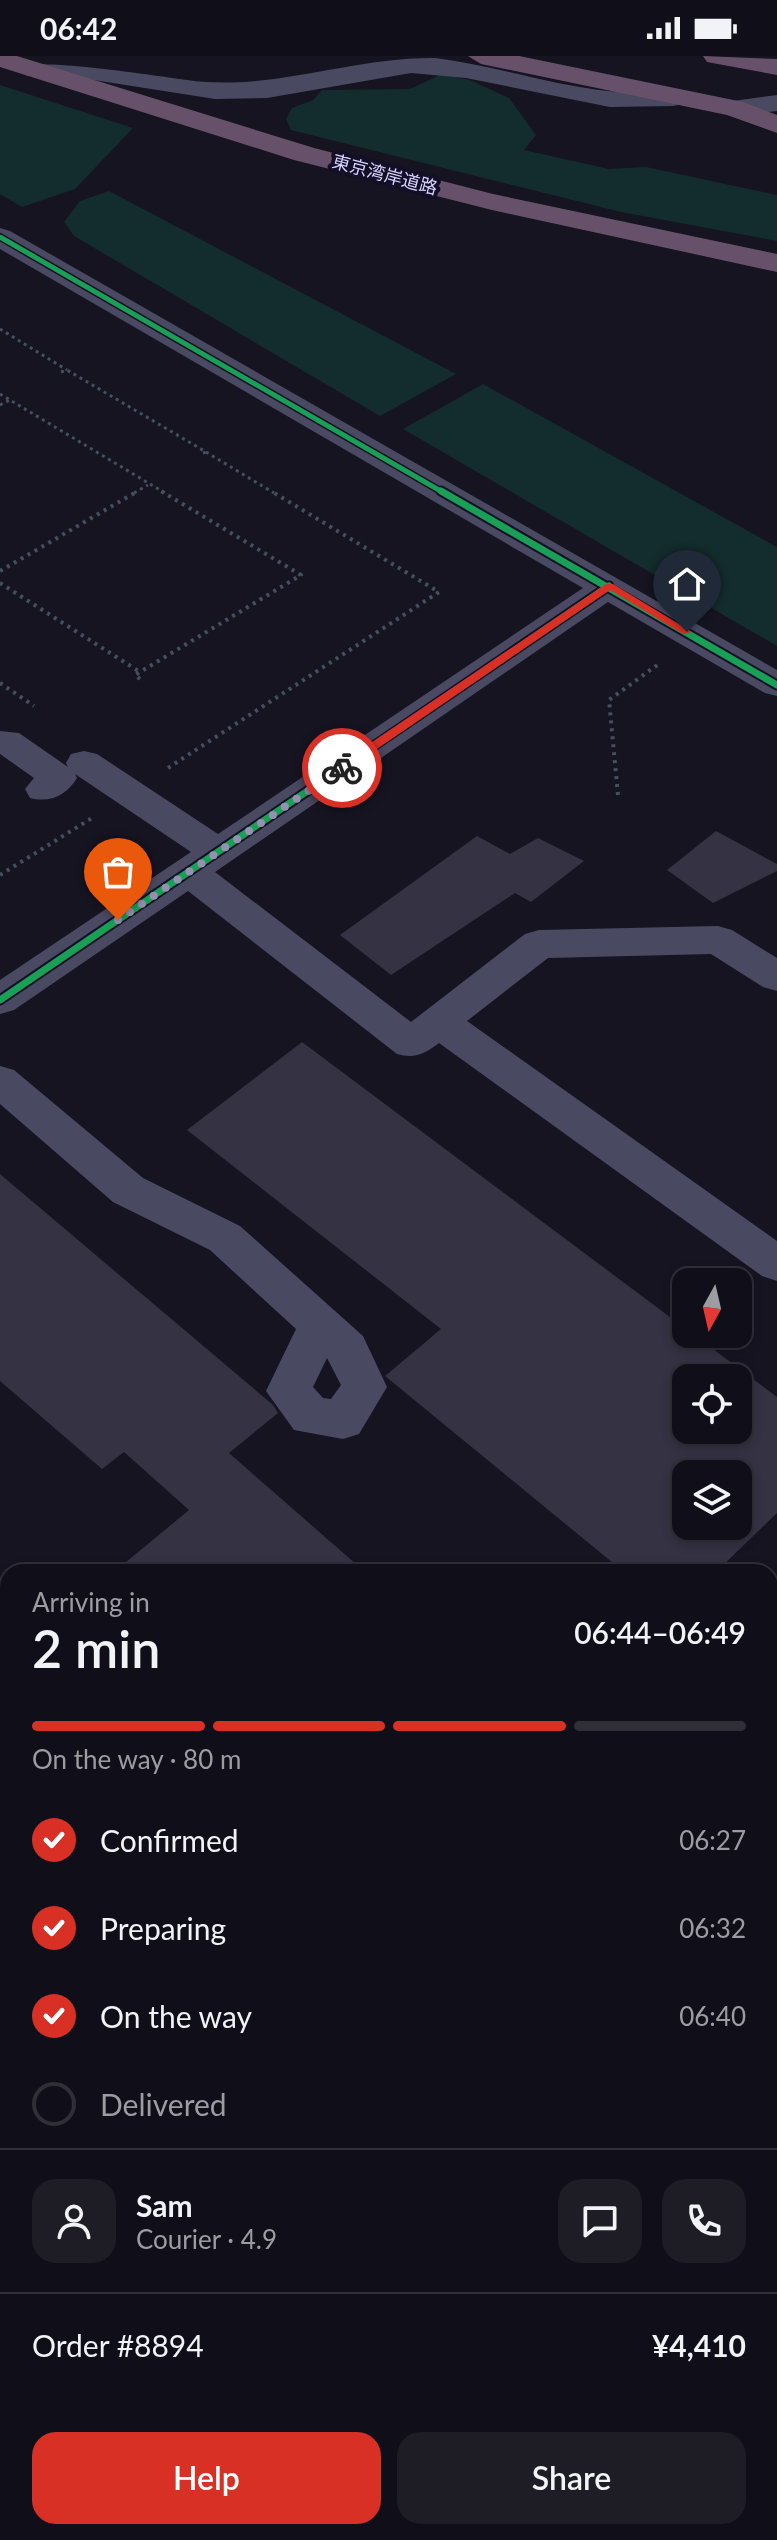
<!DOCTYPE html>
<meta charset="utf-8">
<style>
:root{--surface:#100f19;--page:#1e1d26;--text:#f1f3f6;--muted:#9c9ca2;--line:#302f38;--accent:#d93025}
body{margin:0;font-family:Lato,"Noto Sans JP",sans-serif;background:var(--page);color:var(--text);height:100vh;display:flex;flex-direction:column;font-size:30px;white-space:nowrap}
*{box-sizing:border-box;margin:0}
p{font-size:26px;color:var(--muted)}
.icon{flex:none;width:44px;height:44px;fill:none;stroke:currentColor;stroke-width:2;stroke-linecap:round;stroke-linejoin:round}
.map{position:relative;flex:1;overflow:hidden}
.details{position:absolute;left:0px;top:1508px;width:778px;height:976px;display:flex;flex-direction:column;background:var(--surface);border-radius:24px 24px 0 0;box-shadow:0 4px 12px #0003,0 0 0 2px var(--line)}
.details>*{flex:none}
.needle{width:52px;rotate:188deg}
.fabs{position:absolute;left:672px;top:1212px;display:grid;gap:16px}
.fabs a{display:grid;place-items:center;width:80px;height:80px;border-radius:16px;background:var(--surface);box-shadow:0 4px 12px #0003,0 0 0 2px var(--line);font-size:40px}
.pin{position:absolute;display:grid;place-items:center;width:68px;height:68px;color:#fff;margin:-82px -34px;border-radius:50% 50% 50% 0;rotate:-45deg;box-shadow:0 0 8px #0007}
.pin .icon{rotate:45deg}
.courier{position:absolute;display:grid;place-items:center;width:80px;height:80px;margin:-40px;border:6px solid #d93025;border-radius:50%;background:#fff;color:#222;box-shadow:0 2px 10px #0007}
.head em{font-style:normal;font-weight:600}
.head div{display:flex;flex-direction:column-reverse}
.head{display:flex;align-items:center;justify-content:space-between;height:136px;padding:0 32px}
h1{font-size:52px;font-weight:600;line-height:60px}
.bar{display:grid;grid-template-columns:repeat(4,1fr);gap:12px 8px;align-content:center;height:96px;padding:0 32px}
.bar i{height:10px;border-radius:6px;background:var(--line)}
.bar .selected{background:var(--accent)}
.bar p{grid-column:span 4}
.line{display:flex;align-items:center;gap:20px;padding:0 32px;border-top:2px solid var(--line)}
.line div{flex:1}
.round{display:grid;place-items:center;flex:none;width:84px;height:84px;border-radius:24px;background:var(--page)}
ol{padding:0 32px;list-style:none}
li{display:flex;align-items:center;gap:24px;height:88px}
li p{margin-inline-start:auto}
li .icon{padding:8px;border-radius:50%;background:var(--accent);color:#fff;stroke-width:4}
li:last-child{color:var(--muted)}
li i{width:44px;height:44px;border:4px solid var(--line);border-radius:50%}
.action{display:flex;gap:16px;margin-top:auto;padding:16px 32px}
.action a{flex:1;height:92px;border-radius:24px;background:var(--accent);color:#fff;font-size:32px;font-weight:600;line-height:92px;text-align:center}
.action a+a{background:var(--page);color:var(--text)}
.status{display:flex;justify-content:space-between;align-items:center;height:56px;padding:0 40px;background:var(--surface);direction:ltr}
.status svg{height:22px;fill:currentColor}
.map>svg:first-child{display:block}
.green{fill:#132c2d}
.building{fill:#343243;fill-rule:evenodd}
.lines{fill:none;stroke-linecap:round;stroke-linejoin:round}
.path-far2{stroke:#44505f;stroke-width:3;stroke-dasharray:3 4;stroke-linecap:butt}
.path-far1{stroke:#44505f;stroke-width:4;stroke-dasharray:3 5;stroke-linecap:butt}
.path{stroke:#44505f;stroke-width:6;stroke-dasharray:5 8;stroke-linecap:butt}
.minor{fill:#4a4962;fill-rule:evenodd}
.highway{fill:#67516a;fill-rule:evenodd}
.cycleway-far1-casing{stroke:#130f26;stroke-width:8}
.cycleway-casing{stroke:#130f26;stroke-width:11}
.cycleway-far1{stroke:#1a9f57;stroke-width:5}
.cycleway{stroke:#1a9f57;stroke-width:7}
.route{fill:#d93025}
.done{stroke:#9591b1;stroke-width:8;stroke-dasharray:0 14.4}
.labels{text-anchor:middle;dominant-baseline:central;stroke-width:8;stroke-linejoin:round;paint-order:stroke}
.far-street-label{font-size:18px;fill:#d9d4ff;stroke:#130f26}
</style>
<div class="status"><b>06:42</b><svg viewBox="0 0 49 12"><path d="M0 12V9h3v3zM5 12V6h3v6zM10 12V3h3v9zM15 12V0h3v12zM26 1h20v11H26zM47 4h2v5h-2z"/></svg></div>
<div class="map">
<svg width="777" height="2484" viewBox="0 0 777 2484">
<rect width="100%" height="100%" fill="#161421"/>
<!-- green -->
<path class="green" d="M442,18l28,6 39,18 27,37 -12,15 85,19 37,-2 131,28v46l-156,-29 -330,-82 -5,-11 6,-11 21,-8 9,-10 88,-1z
M0,29l133,43 -58,61 -53,18 -22,-13z
M109,135l347,183 -76,42 -306,-180 -10,-14 16,-21z
M483,328l294,163v99l-374,-217z"/>
<!-- building -->
<path class="building" d="M716,775l61,33v7l-64,32 -46,-33z
M477,780l33,18 28,-16 46,23 -53,41 -16,-9 -124,82 -51,-40z
M302,986l384,287v5h7l84,63v116l-61,59h-92l-239,-196 56,-47 -254,-199zM686,1322h52v52h-52zM686,1418h52v52h-52z
M0,1118l273,231 5,8 -49,40 136,119h-251l75,-62 -65,-58 -22,17 -102,-88z"/>
<g class="lines">
<!-- path-far2 -->
<path class="path-far2" d="M0,273l67,41
M61,316l6,-2 139,82 -5,2
M0,338l165,99
M0,349l12,-6
M206,396l68,41
M134,437l14,-8"/>
<!-- path-far1 -->
<path class="path-far1" d="M0,515l138,-80
M0,527l140,89
M140,623l-5,-4 166,-100 -140,-84
M0,627l34,23
M168,712l271,-176 -168,-101
M618,739l-9,-95 51,-37
M0,819l92,-57"/>
<!-- path -->
<path class="path" d="M770,1796l7,-8
M163,2484l7,-8"/>
<!-- minor -->
<path class="minor" d="M435,2c58,7 114,27 173,33 24,3 51,-4 74,1l4,6 -4,6 -9,2 -63,1 -144,-29 -55,-5 -144,25 -52,1 -134,-21 -54,-2 -13,-8c16,-12 143,8 173,12 85,12 163,-23 248,-22z
M777,39v16l-43,5 -9,-2 -4,-6 4,-6z
M0,172l10,3 767,439v26l-12,-3 -157,-91 -393,270 196,150 114,-88 14,-4 179,-4 14,4 45,28v33l-14,-4 -52,-33 -163,4 -81,63 310,220v40l-15,-5 -323,-233c-15,11 -24,16 -42,11l-209,-163 -174,119 -14,4v-34l191,-128 -116,-78 2,4c-11,18 -27,25 -47,20l-5,-9 9,-11 -34,-24v-23l19,2 49,34 -2,-4 5,-9 13,-3 13,3 121,80 365,-246 -583,-339z
M0,1010l14,4 129,108 97,48 123,110 24,51 -28,47 -16,5 -49,-9 -28,-39 30,-62 -86,-79 -97,-48 -113,-98zM327,1302l14,27 -10,14 -8,-1 -10,-11z"/>
<!-- highway -->
<path class="highway" d="M0,0h17l297,92 179,46 284,60v18l-285,-62 -198,-50 -294,-93z
M468,0h51l224,46 34,13v18l-50,-18 -246,-51z
M703,0l74,3v16l-70,-13z"/>
<defs>
<path id="cycleway-far1" d="M0,181l444,256"/>
<path id="cycleway" d="M441,435l336,194
M0,944l609,-414"/>
</defs>
<!-- cycleway-far1 casing -->
<use href="#cycleway-far1" class="cycleway-far1-casing"/>
<!-- cycleway casing -->
<use href="#cycleway" class="cycleway-casing"/>
<!-- cycleway-far1 -->
<use href="#cycleway-far1" class="cycleway-far1"/>
<!-- cycleway -->
<use href="#cycleway" class="cycleway"/>
</g>
<!-- route -->
<path class="route" d="M606,528h7l79,48 -9,2 -73,-44 -264,180h-8v-5z"/>
<g class="lines">
<!-- done -->
<path class="done" d="M118,864l224,-152"/>
</g>
<g class="labels">
<!-- far-street labels -->
<g class="far-street-label">
<text transform="translate(385 118) rotate(15)">東京湾岸道路</text>
</g>
</g>
</svg>
<div class="fabs">
<a><svg class="needle" viewBox="-14 -14 28 28"><path d="M0-13l5 13h-10z" fill="#e53935"/><path d="M0 13l5-13h-10z" fill="#9c9ca2"/></svg></a>
<a><svg class="icon" aria-label="locate" viewBox="0 0 24 24"><circle cx="12" cy="12" r="6"/><path d="M12 2v4M12 18v4M2 12h4M18 12h4"/></svg></a>
<a><svg class="icon" aria-label="layers" viewBox="0 0 24 24"><path d="M12 4l9 5-9 5-9-5zM3 14l9 5 9-5"/></svg></a>
</div>
<div class="pin" style="left:118px;top:864px;background:#ea580c"><svg class="icon" aria-label="bag" viewBox="0 0 24 24"><path d="M5 8h14l-1 12H6zM9 8a3 3 0 0 1 6 0"/></svg></div>
<div class="pin" style="left:687px;top:576px;background:#1f2937"><svg class="icon" aria-label="home" viewBox="0 0 24 24"><path d="M3 11l9-7 9 7M6 9v11h12V9"/></svg></div>
<div class="courier" style="left:342px;top:712px"><svg class="icon" aria-label="bike" viewBox="0 0 24 24"><circle cx="6" cy="16" r="4"/><circle cx="18" cy="16" r="4"/><path d="M6 16l4-8h5l3 8M10 8l3 8H6M13 5h3"/></svg></div>
<section class="details">
<div class="head"><div><h1>2 min</h1><p>Arriving in</p></div><em>06:44–06:49</em></div>
<div class="bar"><i class="selected"></i><i class="selected"></i><i class="selected"></i><i></i><p>On the way · 80 m</p></div>
<ol>
<li><svg class="icon" aria-label="check" viewBox="0 0 24 24"><path d="M5 12l5 5 9-10"/></svg>Confirmed<p>06:27</p></li>
<li><svg class="icon" aria-label="check" viewBox="0 0 24 24"><path d="M5 12l5 5 9-10"/></svg>Preparing<p>06:32</p></li>
<li><svg class="icon" aria-label="check" viewBox="0 0 24 24"><path d="M5 12l5 5 9-10"/></svg>On the way<p>06:40</p></li>
<li><i></i>Delivered</li>
</ol>
<div class="line" style="height:144px"><a class="round"><svg class="icon" aria-label="person" viewBox="0 0 24 24"><circle cx="12" cy="8" r="4"/><path d="M4 21q1-7 8-7t8 7"/></svg></a><div><b>Sam</b><p>Courier · 4.9</p></div><a class="round"><svg class="icon" aria-label="chat" viewBox="0 0 24 24"><path d="M4 5h16v11H9l-5 4z"/></svg></a><a class="round"><svg class="icon" aria-label="phone" viewBox="0 0 24 24"><path d="M5 4h4l2 5-3 2q2 4 5 5l2-3 5 2v4C11 20 4 13 5 4z"/></svg></a></div>
<div class="line" style="height:104px"><div>Order #8894</div><b>¥4,410</b></div>
<div class="action"><a>Help</a><a>Share</a></div>
</section>
</div>
